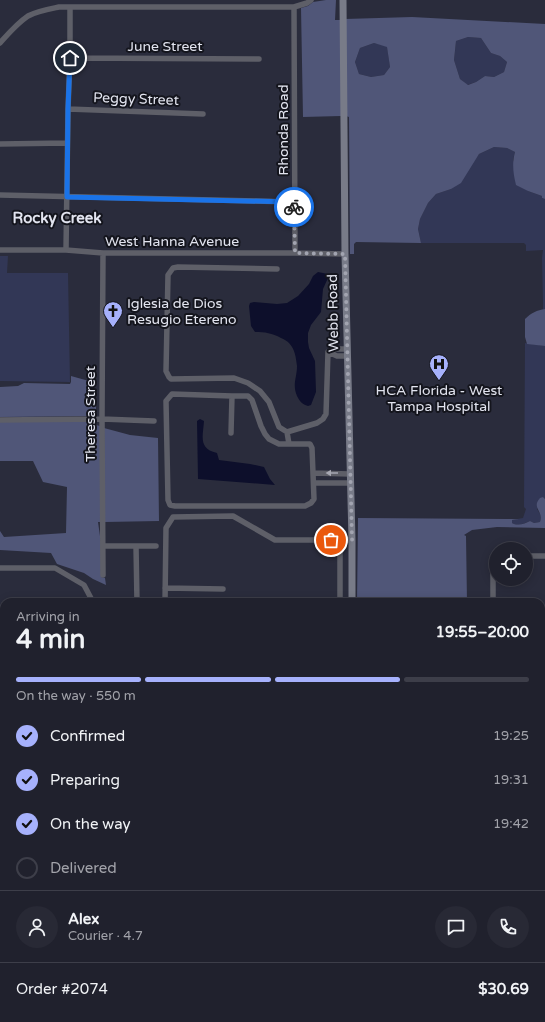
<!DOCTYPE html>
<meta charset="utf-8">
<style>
:root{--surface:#20212d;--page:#282935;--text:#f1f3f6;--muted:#a2a3aa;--line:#3d3e49;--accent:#a6b1fc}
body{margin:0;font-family:"Varela Round",sans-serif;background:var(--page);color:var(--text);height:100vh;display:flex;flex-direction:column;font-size:15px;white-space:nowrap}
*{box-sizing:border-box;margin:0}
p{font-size:13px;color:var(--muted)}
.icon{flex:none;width:22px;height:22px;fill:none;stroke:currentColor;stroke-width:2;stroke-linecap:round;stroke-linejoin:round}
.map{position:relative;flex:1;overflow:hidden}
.drawer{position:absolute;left:0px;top:598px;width:545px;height:424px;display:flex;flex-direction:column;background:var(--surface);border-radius:12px 12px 0 0;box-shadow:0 2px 10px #0003,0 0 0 1px var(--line)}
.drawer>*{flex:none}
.tools{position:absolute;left:489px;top:542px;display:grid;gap:8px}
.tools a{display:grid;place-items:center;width:44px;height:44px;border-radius:50%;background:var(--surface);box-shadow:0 2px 10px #0003,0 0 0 1px var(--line);font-size:20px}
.pin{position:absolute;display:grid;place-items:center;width:34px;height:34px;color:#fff;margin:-17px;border:2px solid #fff;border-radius:50%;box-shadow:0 1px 4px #0007}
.courier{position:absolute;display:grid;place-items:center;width:40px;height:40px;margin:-20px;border:3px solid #1a73e8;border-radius:50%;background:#fff;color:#222;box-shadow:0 1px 5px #0007}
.headline em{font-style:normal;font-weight:800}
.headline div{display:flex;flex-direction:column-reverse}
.headline{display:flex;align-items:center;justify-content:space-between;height:68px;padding:0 16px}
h1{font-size:26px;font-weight:800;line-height:30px}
.bar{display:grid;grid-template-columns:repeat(4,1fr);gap:6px 4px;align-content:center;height:48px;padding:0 16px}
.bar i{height:5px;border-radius:3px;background:var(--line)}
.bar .on{background:var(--accent)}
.bar p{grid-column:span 4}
.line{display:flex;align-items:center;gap:10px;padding:0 16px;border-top:1px solid var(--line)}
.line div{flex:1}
.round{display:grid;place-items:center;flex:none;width:42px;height:42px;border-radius:21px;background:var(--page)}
ol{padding:0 16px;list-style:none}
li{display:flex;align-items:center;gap:12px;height:44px}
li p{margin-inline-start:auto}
li .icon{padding:4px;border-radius:50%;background:var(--accent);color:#111;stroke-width:4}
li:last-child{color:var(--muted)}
li i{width:22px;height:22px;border:2px solid var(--line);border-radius:50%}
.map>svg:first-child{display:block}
.green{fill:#323756}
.forest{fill:#505678;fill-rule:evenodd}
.water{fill:#0d0f2b}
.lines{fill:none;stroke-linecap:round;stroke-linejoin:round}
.street{stroke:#5e5f68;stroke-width:5.5}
.secondary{stroke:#787b88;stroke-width:7}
.primary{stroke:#8d90a1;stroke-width:8}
.oneway{fill:#a7a8b2}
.done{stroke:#a2a4b0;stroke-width:4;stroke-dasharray:0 7.2}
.route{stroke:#1a73e8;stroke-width:5}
.labels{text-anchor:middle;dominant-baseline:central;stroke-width:4;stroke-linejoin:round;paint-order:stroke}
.street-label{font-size:14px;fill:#e2e4ef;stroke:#14151d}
.poi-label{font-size:14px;fill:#e2e4ef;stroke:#14151d;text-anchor:start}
.neighbourhood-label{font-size:15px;font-weight:bold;fill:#e2e4ef;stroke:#14151d}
</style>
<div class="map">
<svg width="545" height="1022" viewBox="0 0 545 1022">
<rect width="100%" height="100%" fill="#2a2c3c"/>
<!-- green -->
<path class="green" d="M468,37l13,1 10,15 9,3 7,6 -3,10 -10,5 -9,-1 -9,6 -9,3 -7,-6 -6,-19 2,-19z
M374,43l13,3 3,21 -6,8 -13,2 -12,-3 -4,-12 5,-14z
M494,147l13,1 8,4 -2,8 15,31 14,5v2l3,1v110h-2v-5l-1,-46 1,-8 -17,1v-6l-2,-2h-103l-3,-14 2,-10 8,-16 8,-9 15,-5 28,-35z
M0,256h8l-1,17h61l2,109 -70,-1z
M525,343l20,3v153l-2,-2 -6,12c3,5 5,7 3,13l-6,1 -4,-2c-6,3 -13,5 -18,2v-3l11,-2 3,-9 -2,-2z
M214,1018h134v4h-134z"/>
<!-- forest -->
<path class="forest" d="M326,0h10l-1,20h6v96l-38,1 -2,-109 7,-2 5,-4z
M412,17l133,7v175l-3,-1v-2l-14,-5 -12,-6c-3,-12 -4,-22 -1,-33l-8,-4 -13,-1 -15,7 -18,29 -10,6 -15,5 -8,9 -8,16 -2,10 3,14 -65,-1 -2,2v10h-4l-1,-137 -3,-1 -1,-97zM468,37l13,1 10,15 9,3 7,6 -3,10 -10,5 -9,-1 -9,6 -8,3 -8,-6 -6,-19 2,-19zM374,43l13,4 3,20 -6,8 -13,2 -12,-3 -4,-12 5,-14z
M545,309v37l-18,-2 -2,-7v-18c6,-6 12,-9 20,-10z
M71,376l18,5 7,23v12l-96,1v-30l18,-1 6,-3 46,1 1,-2z
M96,421v4l4,1v96h-2l3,21v34l4,1 1,7 -13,-6 -9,-6 -27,-9 -6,-11 -51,-3v-19l4,6 62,-4 1,-46 -24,-5 -10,-21h-33v-39z
M104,428l26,7 28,3 1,83 -54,1z
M543,497l2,2v29l-48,-1 -25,3 -8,5 2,1 1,66h-110l1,-84 149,1h12l-7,1v3c5,3 13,1 18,-2l4,2 6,-1c4,-11 -9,-14 0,-24z"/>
<!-- water -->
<path class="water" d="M318,272l10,2v4l-5,11 -2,23 -10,13 -3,8v9l1,6 6,13 1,31 -5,13 -3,1c-6,-2 -8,-4 -11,-10 -5,-12 0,-18 0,-30 -1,-8 -2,-17 -8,-23 -2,-2 -5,-4 -8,-5 -9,-5 -16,-6 -26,-6l-4,-6 -2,-20 1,-3 4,-1 23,2 10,-1 11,-7 11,-12 4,-8z
M200,419l4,2c-1,15 -6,28 13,32l2,7 31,4 14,3 6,12 5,6 -77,-6 -1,-58z"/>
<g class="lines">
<!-- street -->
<path class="street" d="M294,7l1,246
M0,43c7,-8 19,-21 28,-27 9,-5 21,-7 31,-9h235l13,-4 4,-3
M70,58l189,1
M68,109l135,5
M0,144l67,-1
M0,195l294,7
M0,250h66l37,3h192l50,1
M66,250l2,-141 2,-51v-51
M103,253l-1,166 1,156
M277,269l-99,-2 -5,1 -5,7 -2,96 3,6 2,2 63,-1 14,5 12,8 9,11 10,25 8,5 2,12
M328,352l9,4h10
M328,352l8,-3h11
M0,420l102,-1 52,2
M287,432l30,-9 6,-4 3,-5 2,-62
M231,433l1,-37 -60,-2 -6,7 2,99 2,5 5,1h130l6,-3 3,-4 -2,-51 -2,-4h-31l-10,-5 -4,-5 -4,-8 -9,-26 -4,-4h-16
M313,473l37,1
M314,483h37
M340,540v62
M103,546h53
M136,546l1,56
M526,556h19
M0,568h55l29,17 9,17
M165,588l58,1
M165,602l1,-74 7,-11 60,-1 42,24h77
M493,602v-40l3,-5
M0,627h4
M542,798v-98l2,-27 1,-57
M541,884h4
M86,1018l3,4
M511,1022v-4"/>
<!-- secondary -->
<path class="secondary" d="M343,0l2,254 7,286v62
M0,901l4,4
M0,916l4,4
M97,1018l4,4
M110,1018l3,4
M351,1022v-4"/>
<!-- primary -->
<path class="primary" d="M0,792h4
M541,798h4
M0,803h4
M541,810h4"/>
</g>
<!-- one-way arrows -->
<defs><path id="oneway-solid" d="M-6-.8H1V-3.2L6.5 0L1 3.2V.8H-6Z"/></defs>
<use class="oneway" href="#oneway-solid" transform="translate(332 473) rotate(-180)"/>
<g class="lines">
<!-- done -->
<path class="done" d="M294,207l1,46 50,1 7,286h-21"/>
<!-- route -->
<path class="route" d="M70,58l-2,51 -1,88 227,5v5"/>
</g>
<!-- icons -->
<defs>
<symbol id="church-pin" viewBox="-11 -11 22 30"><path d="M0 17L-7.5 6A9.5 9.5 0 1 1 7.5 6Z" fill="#a6b1fc" stroke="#14151d"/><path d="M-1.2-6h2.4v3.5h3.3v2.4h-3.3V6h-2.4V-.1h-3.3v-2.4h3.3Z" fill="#111"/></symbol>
<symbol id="hospital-pin" viewBox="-11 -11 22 30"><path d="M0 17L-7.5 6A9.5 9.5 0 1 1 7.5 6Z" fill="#a6b1fc" stroke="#14151d"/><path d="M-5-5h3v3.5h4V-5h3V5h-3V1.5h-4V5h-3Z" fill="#111"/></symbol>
</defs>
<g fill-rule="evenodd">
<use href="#church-pin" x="102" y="300" width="22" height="30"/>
<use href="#hospital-pin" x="428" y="353" width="22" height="30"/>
</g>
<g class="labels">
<!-- street labels -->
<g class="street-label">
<text x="165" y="46">June Street</text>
<text transform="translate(136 99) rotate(2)">Peggy Street</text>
<text transform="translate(283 130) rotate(-90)">Rhonda Road</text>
<text x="172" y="241">West Hanna Avenue</text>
<text transform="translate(333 313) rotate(-91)">Webb Road</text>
<text transform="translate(90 414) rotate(-90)">Theresa Street</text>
</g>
<!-- poi labels -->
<g class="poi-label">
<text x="127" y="303">Iglesia de Dios<tspan x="127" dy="16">Resugio Etereno</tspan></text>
<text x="439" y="390" text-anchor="middle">HCA Florida - West<tspan x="439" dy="16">Tampa Hospital</tspan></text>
</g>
<!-- neighbourhood labels -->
<g class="neighbourhood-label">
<text x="57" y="218">Rocky Creek</text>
</g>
</g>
</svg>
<div class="tools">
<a><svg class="icon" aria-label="locate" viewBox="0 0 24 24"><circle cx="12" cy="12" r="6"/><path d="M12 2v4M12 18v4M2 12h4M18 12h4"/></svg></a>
</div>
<div class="pin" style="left:331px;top:540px;background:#ea580c"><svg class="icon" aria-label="bag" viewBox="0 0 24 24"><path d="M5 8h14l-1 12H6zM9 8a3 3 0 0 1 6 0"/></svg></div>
<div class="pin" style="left:70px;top:58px;background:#1f2937"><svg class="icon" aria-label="home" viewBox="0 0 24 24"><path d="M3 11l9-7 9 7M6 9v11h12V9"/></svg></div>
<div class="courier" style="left:294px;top:207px"><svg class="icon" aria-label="bike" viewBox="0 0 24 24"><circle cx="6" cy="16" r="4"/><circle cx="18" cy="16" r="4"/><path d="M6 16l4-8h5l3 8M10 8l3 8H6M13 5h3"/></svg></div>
<section class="drawer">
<div class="headline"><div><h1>4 min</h1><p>Arriving in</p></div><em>19:55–20:00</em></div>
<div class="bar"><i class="on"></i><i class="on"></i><i class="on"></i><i></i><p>On the way · 550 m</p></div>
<ol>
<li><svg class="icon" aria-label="check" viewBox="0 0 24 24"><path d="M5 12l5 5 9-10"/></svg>Confirmed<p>19:25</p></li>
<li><svg class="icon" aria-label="check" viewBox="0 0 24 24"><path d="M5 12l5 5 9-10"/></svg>Preparing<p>19:31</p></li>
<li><svg class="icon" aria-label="check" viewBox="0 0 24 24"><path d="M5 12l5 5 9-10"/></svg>On the way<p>19:42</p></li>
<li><i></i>Delivered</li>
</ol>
<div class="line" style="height:72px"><a class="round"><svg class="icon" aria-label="person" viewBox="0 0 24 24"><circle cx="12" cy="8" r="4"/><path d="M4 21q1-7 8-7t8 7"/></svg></a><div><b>Alex</b><p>Courier · 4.7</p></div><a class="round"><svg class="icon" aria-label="chat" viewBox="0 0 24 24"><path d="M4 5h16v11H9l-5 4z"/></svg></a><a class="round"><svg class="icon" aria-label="phone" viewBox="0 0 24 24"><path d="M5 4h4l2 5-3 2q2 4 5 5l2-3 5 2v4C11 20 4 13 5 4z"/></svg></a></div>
<div class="line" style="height:52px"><div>Order #2074</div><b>$30.69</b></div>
</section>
</div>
